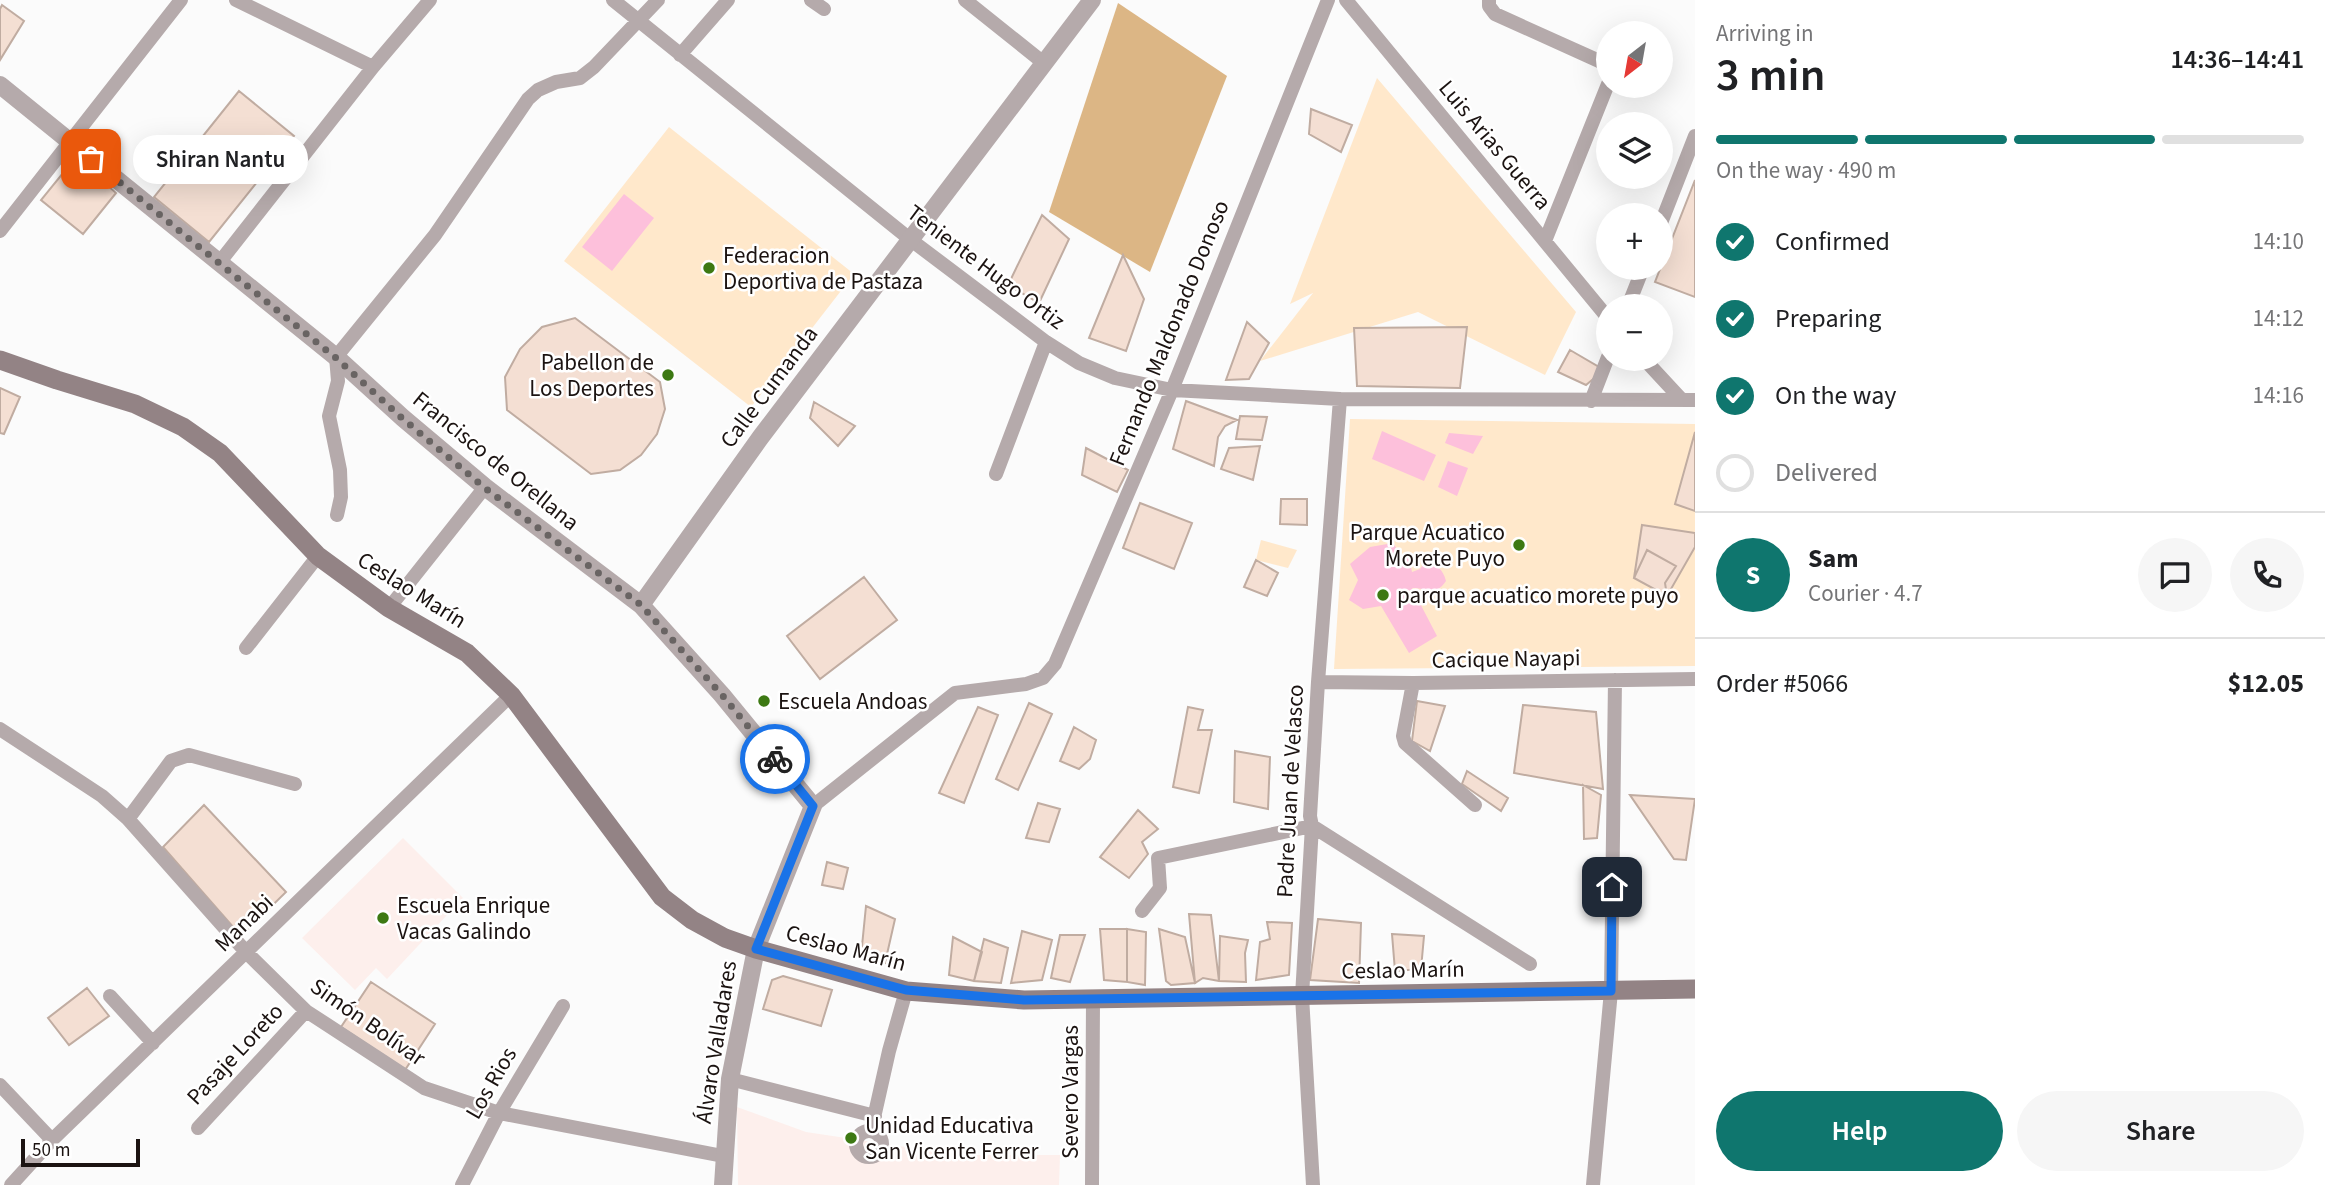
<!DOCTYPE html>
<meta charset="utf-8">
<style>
:root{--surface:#fff;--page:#f6f6f6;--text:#202124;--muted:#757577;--line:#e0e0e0;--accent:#0f766e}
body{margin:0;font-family:"Source Sans 3",sans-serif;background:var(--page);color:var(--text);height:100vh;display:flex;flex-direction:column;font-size:26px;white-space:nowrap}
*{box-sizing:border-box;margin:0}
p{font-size:23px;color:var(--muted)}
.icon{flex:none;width:38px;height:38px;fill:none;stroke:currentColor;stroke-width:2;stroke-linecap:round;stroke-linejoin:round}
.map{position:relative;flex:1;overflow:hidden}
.side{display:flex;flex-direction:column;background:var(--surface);width:630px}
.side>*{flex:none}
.needle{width:46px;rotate:211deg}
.buttons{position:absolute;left:1596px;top:21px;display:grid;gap:14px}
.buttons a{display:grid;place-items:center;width:77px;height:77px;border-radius:50%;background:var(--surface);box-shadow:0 7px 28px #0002;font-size:35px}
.scale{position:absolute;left:21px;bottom:18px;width:119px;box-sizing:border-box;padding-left:7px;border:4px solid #1b1311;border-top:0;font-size:19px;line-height:24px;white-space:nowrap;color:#1b1311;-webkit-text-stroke:5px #fff;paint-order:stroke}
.pin{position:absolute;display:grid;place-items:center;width:60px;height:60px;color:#fff;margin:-30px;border-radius:14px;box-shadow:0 4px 10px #0006}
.courier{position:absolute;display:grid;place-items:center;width:70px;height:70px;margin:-35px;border:5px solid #1a73e8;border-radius:50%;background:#fff;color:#222;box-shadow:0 2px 9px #0007}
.bubble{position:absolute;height:49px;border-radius:24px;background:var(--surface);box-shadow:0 7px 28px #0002;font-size:23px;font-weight:600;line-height:49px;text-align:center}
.headline em{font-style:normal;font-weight:600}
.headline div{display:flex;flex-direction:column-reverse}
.headline{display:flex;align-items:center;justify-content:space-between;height:119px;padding:0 21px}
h1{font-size:46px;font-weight:600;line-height:52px}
.bar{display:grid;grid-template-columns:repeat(4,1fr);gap:10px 7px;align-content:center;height:84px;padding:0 21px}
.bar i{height:9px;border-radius:5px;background:var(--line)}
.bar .on{background:var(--accent)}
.bar p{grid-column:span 4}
.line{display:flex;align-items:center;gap:18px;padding:0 21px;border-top:2px solid var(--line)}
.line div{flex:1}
.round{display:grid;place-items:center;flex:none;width:74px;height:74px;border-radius:37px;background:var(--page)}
ol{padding:0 21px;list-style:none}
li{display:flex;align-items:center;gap:21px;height:77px}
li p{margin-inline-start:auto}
li .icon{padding:7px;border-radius:50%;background:var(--accent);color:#fff;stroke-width:4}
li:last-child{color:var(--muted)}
li i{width:38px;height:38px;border:4px solid var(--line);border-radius:50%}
.action{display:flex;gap:14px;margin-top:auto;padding:14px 21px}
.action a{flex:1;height:80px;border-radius:42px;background:var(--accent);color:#fff;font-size:28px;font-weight:600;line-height:80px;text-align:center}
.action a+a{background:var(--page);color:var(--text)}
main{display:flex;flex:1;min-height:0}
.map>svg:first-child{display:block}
.built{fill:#fdefec}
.green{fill:#ffe8cb}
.forest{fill:#dcb685}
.water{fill:#fdc0db}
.building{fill:#f4dfd3;stroke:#c0aca1;stroke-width:2}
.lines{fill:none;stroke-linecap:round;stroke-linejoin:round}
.minor{stroke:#b5aaab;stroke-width:14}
.tertiary{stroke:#b5aaab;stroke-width:18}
.secondary{stroke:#938385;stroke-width:19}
.done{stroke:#696463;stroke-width:7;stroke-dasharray:0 12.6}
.route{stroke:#1a73e8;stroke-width:9}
.poi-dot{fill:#3d7913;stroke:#fff;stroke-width:2.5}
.labels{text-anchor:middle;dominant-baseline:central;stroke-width:5;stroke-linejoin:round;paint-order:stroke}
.street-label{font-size:23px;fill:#1b1311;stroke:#fff}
.poi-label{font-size:23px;fill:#1b1311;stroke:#fff;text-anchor:start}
</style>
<main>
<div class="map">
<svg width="1695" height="1185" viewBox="0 0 1695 1185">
<rect width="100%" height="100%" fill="#fbfbfb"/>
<!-- built -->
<path class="built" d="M403,838l60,60 -76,81 -11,-11 -21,22 -53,-52z
M737,1107l69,25 153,23h101l-1,30h-321z"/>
<!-- green -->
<path class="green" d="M1377,78l199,234 -31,63 -127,-63 -158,49 53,-68 -23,11z
M669,127l185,147 -103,133 -187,-146z
M1350,419l345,5v242l-361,3z
M1261,540l36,10 -9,18 -32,-8z"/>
<!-- forest -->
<path class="forest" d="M1118,3l109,73 -77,196 -101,-60z"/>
<!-- water -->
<path class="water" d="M624,194l30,24 -42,53 -30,-24z
M1382,431l54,24 -12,26 -52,-22z
M1449,433l34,3 -10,18 -28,-11z
M1448,461l20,7 -11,28 -19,-9z
M1393,543l8,12 7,-1 4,18 8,-3 6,-8c11,4 17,8 20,20 -13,18 -18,6 -34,7l25,48 -28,17 -28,-47 -18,3 -14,-9 9,-20 -8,-16 20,-17z"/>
<!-- building -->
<path class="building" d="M2,5l22,16 -24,39v-51z
M239,91l55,45 -85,106 -55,-45z
M1311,109l41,16 -11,27 -32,-18z
M76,157l40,36 -33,41 -42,-34z
M1695,180v117l-40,-15z
M1042,215l27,24 -30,64 -31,-18z
M1123,255l21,44 -18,52 -37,-13z
M575,318l85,64 5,27 -8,25 -16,21 -21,15 -29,4 -84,-64 -2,-33 15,-28 22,-22z
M1247,322l22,21 -20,36 -23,1z
M1467,327l-7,61 -103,-2 -3,-58z
M1570,350l34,20 -18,15 -28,-13z
M0,388l20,9 -16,37 -4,-1z
M1186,401l51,19 -12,6 -7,11 -4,29 -41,-17z
M814,402l41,24 -17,20 -28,-28z
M1240,416l27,1 -5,23 -26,-1z
M1695,432v79l-20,-7z
M1260,446l-7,34 -32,-11 8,-21z
M1086,448l42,22 -11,22 -35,-17z
M1281,499h26v26l-27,-1z
M1140,503l52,20 -18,46 -51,-21z
M1642,525l53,8v14l-28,49 -33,-18z
M1647,550l29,16 -11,17 2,13 -33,-18z
M1256,560l22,13 -11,23 -23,-9z
M864,577l33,43 -77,59 -33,-43z
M1417,701l28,5 -15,45 -18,-10z
M1029,703l23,11 -34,76 -22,-11z
M1523,705l73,7 7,77 -89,-16z
M978,707l20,8 -34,88 -25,-10z
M1188,707l15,3 -5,20h14l-13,63 -26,-6z
M1074,727l22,13 -6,19 -11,10 -19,-8z
M1235,751l35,6 -2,52 -34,-7z
M1467,771l41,27 -7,13 -39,-27z
M1583,785l18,10 -4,43 -13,1z
M1630,795l65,4 -9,61 -12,-1z
M1038,803l22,6 -11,33 -23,-4z
M204,805l82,87 -45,44 -78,-89z
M1138,810l20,19 -16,13 6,12 -19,24 -29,-21z
M827,862l21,6 -5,21 -21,-4z
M866,906l29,13 -10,44 -24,-7z
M1189,914l22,1 8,66 -16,-3 -8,5z
M1318,919l43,4 -2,60 -49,-3z
M1267,922l25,1 -3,52 -33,5 4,-38 10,-3z
M1100,929h27v53l-23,-2z
M1127,929l19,3 -1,53 -18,-3z
M1159,929l26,8 10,46 -24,2 -5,-4z
M1022,931l30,9 -10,40 -31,3z
M1392,934l32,2 -3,33 -26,2z
M1060,935h25l-15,47 -19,-4z
M1220,936l28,4 -3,13 1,29 -27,-1z
M953,937l29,15 -8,29 -25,-6z
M984,939l24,9 -7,35 -27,-2z
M783,976l49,14 -11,36 -58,-17 9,-29z
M371,982l64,42 -30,46 -64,-43z
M87,988l22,28 -40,29 -21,-27z"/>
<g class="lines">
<!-- minor -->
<path class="minor" d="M236,0l137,67
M613,0l298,240 135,102 33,21 36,15 57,12 168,9 355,1
M811,0l13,9
M965,0l80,64
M1346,0l262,318
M1489,0v6l6,8 113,51
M680,55l48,-55
M1661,223l34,-87
M0,231l181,-231
M1545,241l63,-157
M219,263l154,-196 57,-67
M1628,306l15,-38
M1644,359l38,41
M1591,401l17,-44
M996,474l50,-132
M337,515l4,-18 -1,-27 -11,-54 9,-35 -2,-24 99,-122 93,-136 10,-9 18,-8 24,-4 14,-11 64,-67
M389,608l96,-121
M246,648l72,-92
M1318,682l95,1 282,-4
M1413,683l-10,53 2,7 70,62
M0,729l102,67 26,23 119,134 59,58 118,77 75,25 224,43
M813,806l142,-113 71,-9 17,-6 12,-14 117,-274 156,-390
M128,819l43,-58 18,-6 106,29
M1142,911l18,-23 -2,-30 154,-32 218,138
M110,996l43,47
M730,1079l145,37
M0,1085l52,55
M198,1128l108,-117
M856 1144a13 13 0 1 1 26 0a13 13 0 1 1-26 0Z
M871,1131l18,-80 17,-60
M11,1185l41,-45 459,-445
M462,1185l37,-72 64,-107
M1092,1185l1,-185
M1313,1185l-11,-189 10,-170 -2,-10 8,-134 22,-283
M1593,1185l18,-194 4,-311"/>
<!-- tertiary -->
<path class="tertiary" d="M0,85l336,272 67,61 82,69 156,118 81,90 91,111 -57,143 -26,130 -7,106
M641,605l119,-167 332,-438"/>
<!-- secondary -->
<path class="secondary" d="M0,360l57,20 78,24 48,23 37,26 98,103 71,52 78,45 44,42 151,202 30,23 33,18 31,11 150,42 118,9 671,-11"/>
</g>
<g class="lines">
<!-- done -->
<path class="done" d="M91,159l245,199 66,60 83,70 156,117 81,90 53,64"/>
<!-- route -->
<path class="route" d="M775,759l38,47 -57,143 150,41 118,10 587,-9 1,-104"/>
</g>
<!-- markers -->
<g class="poi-dot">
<circle cx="709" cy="268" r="7"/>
<circle cx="668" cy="375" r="7"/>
<circle cx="1519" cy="545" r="7"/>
<circle cx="1383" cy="595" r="7"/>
<circle cx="764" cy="701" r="7"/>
<circle cx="383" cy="918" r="7"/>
<circle cx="851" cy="1138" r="7"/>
</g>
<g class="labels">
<!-- street labels -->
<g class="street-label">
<text transform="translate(1495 145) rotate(50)">Luis Arias Guerra</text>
<text transform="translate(986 267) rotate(37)">Teniente Hugo Ortiz</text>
<text transform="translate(1169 333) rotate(-68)">Fernando Maldonado Donoso</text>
<text transform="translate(769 387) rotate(-53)">Calle Cumanda</text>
<text transform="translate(496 461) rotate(39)">Francisco de Orellana</text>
<text transform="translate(412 590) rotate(32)">Ceslao Marín</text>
<text transform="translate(1506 659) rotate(-1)">Cacique Nayapi</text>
<text transform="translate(1290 791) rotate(-87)">Padre Juan de Velasco</text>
<text transform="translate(244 923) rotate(-44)">Manabi</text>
<text transform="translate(846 948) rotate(15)">Ceslao Marín</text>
<text transform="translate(1403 970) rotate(-1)">Ceslao Marín</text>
<text transform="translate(368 1022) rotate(35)">Simón Bolívar</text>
<text transform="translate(716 1042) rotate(-81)">Álvaro Valladares</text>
<text transform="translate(235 1054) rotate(-47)">Pasaje Loreto</text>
<text transform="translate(491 1083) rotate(-60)">Los Rios</text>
<text transform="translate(1070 1092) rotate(-90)">Severo Vargas</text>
</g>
<!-- poi labels -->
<g class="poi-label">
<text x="723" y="255">Federacion<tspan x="723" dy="26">Deportiva de Pastaza</tspan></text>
<text x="654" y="362" text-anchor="end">Pabellon de<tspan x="654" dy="26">Los Deportes</tspan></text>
<text x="1505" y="532" text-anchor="end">Parque Acuatico<tspan x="1505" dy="26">Morete Puyo</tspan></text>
<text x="1397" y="595">parque acuatico morete puyo</text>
<text x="778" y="701">Escuela Andoas</text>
<text x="397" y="905">Escuela Enrique<tspan x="397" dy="26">Vacas Galindo</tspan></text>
<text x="865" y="1125">Unidad Educativa<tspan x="865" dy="26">San Vicente Ferrer</tspan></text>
</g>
</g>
</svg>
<div class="buttons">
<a><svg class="needle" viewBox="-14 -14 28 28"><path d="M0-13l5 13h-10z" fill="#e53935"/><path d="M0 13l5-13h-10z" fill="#757577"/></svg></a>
<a><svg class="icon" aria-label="layers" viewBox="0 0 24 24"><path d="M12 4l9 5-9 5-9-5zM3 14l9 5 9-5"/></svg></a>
<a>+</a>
<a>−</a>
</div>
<div class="scale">50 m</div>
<div class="pin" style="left:91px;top:159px;background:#ea580c"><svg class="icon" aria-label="bag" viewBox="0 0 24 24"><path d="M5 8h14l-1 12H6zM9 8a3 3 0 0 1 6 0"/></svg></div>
<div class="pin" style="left:1612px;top:887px;background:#1f2937"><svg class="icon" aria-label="home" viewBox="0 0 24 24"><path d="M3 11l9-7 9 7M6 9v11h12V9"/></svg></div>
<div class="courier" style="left:775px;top:759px"><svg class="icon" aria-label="bike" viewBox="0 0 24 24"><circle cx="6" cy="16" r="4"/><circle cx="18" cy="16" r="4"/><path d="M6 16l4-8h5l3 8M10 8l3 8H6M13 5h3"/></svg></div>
<div class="bubble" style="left:133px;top:135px;width:175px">Shiran Nantu</div>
</div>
<section class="side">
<div class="headline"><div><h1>3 min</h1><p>Arriving in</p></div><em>14:36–14:41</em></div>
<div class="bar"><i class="on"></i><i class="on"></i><i class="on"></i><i></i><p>On the way · 490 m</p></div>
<ol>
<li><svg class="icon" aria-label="check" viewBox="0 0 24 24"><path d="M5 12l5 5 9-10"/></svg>Confirmed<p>14:10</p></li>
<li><svg class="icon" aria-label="check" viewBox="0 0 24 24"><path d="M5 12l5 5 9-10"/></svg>Preparing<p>14:12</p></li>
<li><svg class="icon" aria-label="check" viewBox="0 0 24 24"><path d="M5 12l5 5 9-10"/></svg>On the way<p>14:16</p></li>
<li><i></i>Delivered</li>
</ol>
<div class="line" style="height:126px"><b class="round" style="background:var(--accent);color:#fff">S</b><div><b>Sam</b><p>Courier · 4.7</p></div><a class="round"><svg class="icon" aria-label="chat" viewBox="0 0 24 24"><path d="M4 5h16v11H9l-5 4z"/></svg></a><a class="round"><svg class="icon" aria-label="phone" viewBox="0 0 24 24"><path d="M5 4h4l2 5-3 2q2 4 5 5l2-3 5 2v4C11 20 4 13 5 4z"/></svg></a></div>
<div class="line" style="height:91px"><div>Order #5066</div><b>$12.05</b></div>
<div class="action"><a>Help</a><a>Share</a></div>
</section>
</main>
